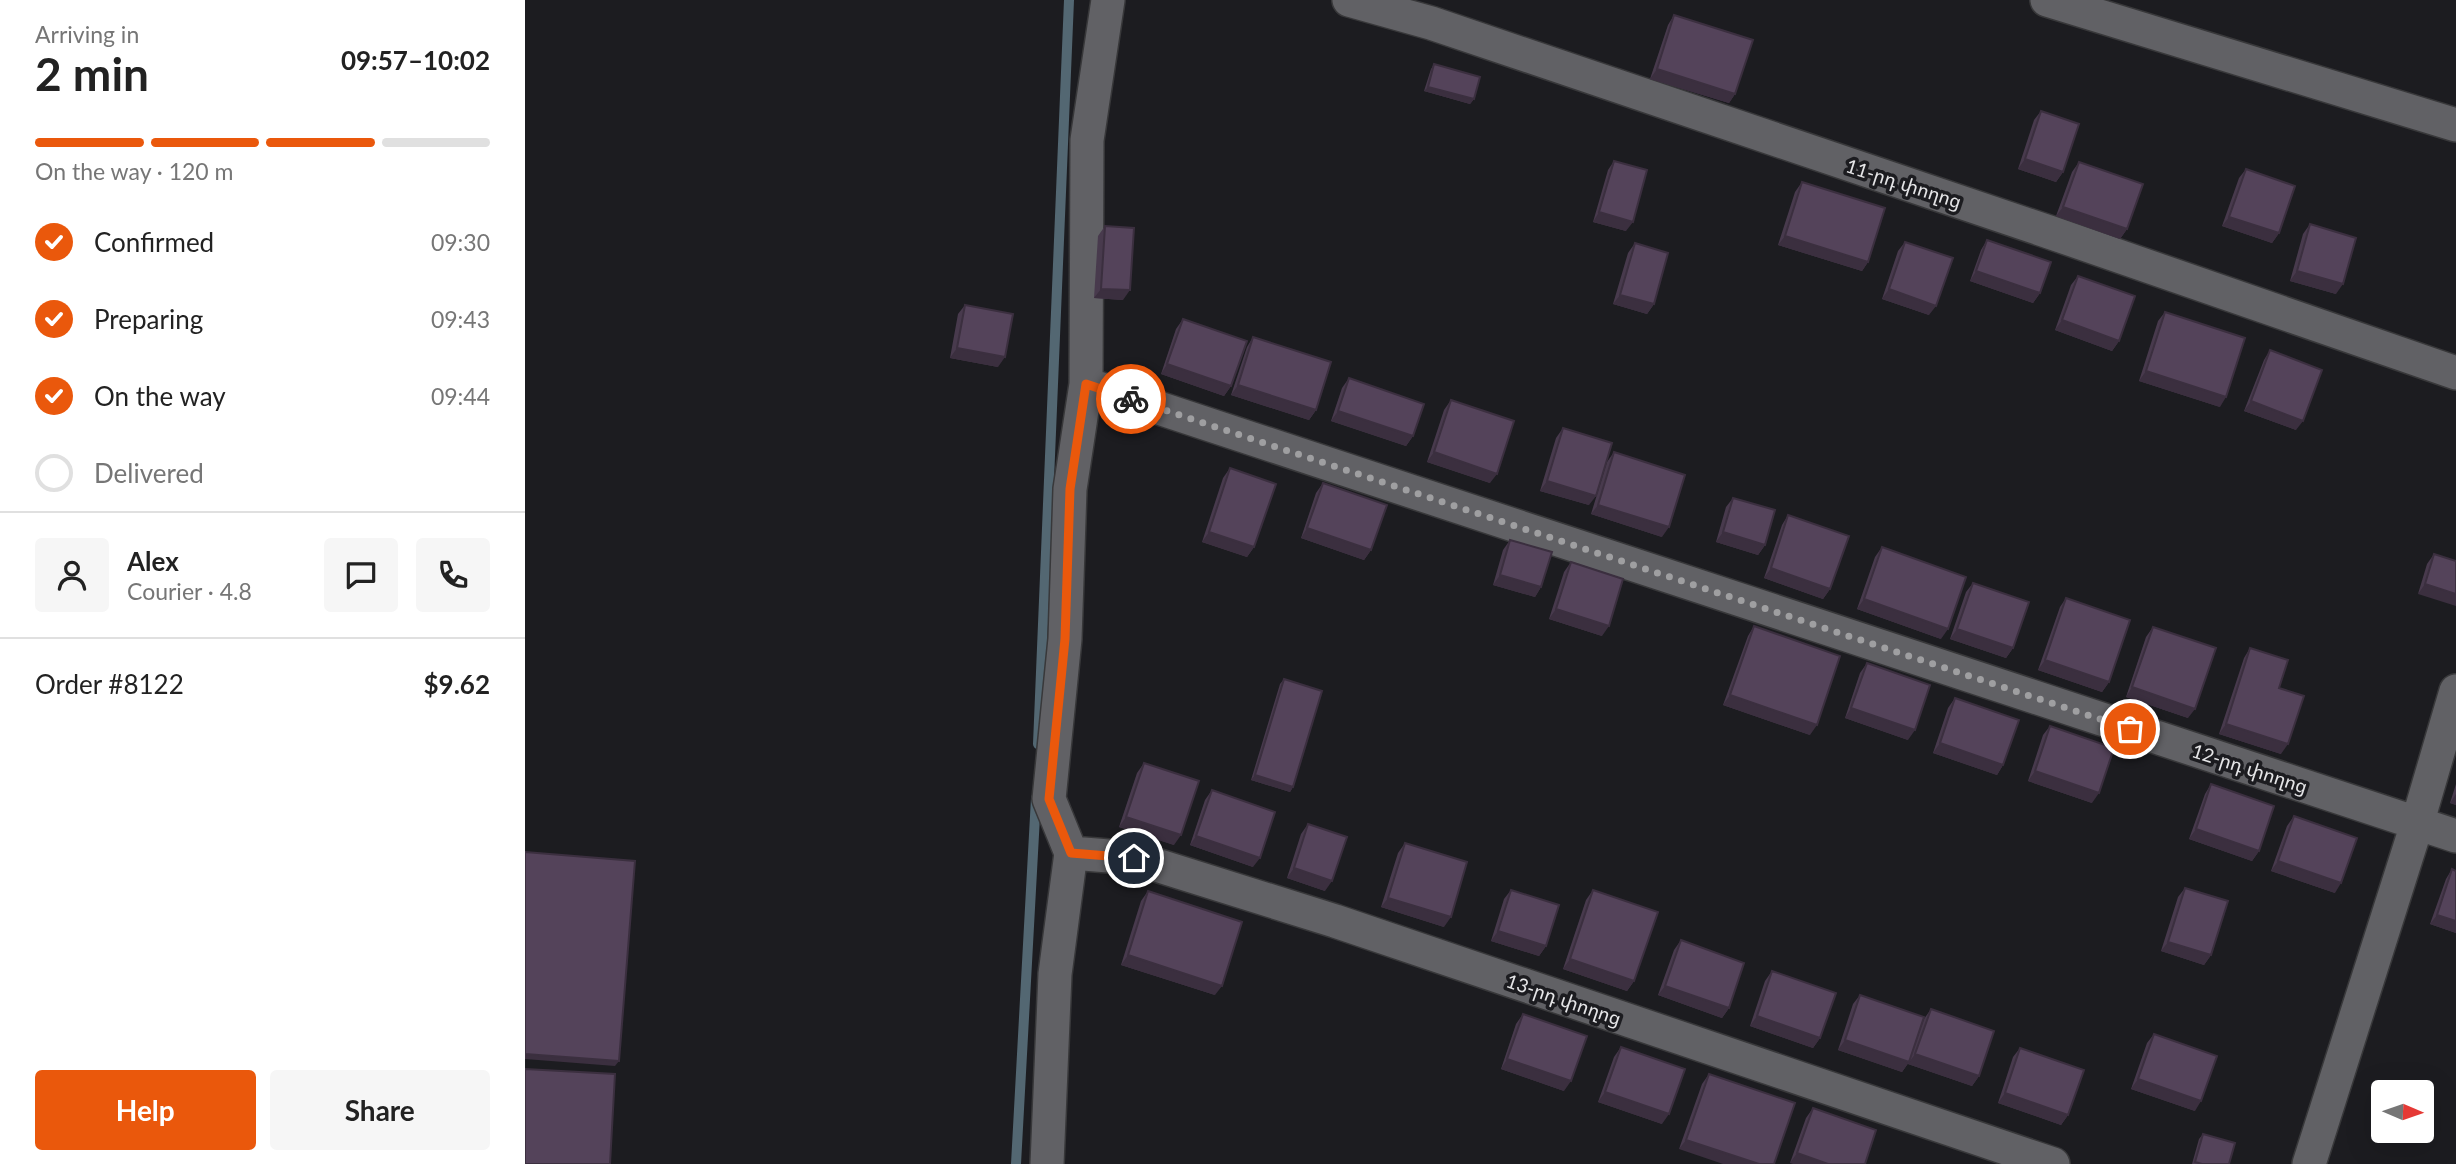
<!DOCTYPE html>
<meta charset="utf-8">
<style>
:root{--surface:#fff;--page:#f6f6f6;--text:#222;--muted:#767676;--line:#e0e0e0;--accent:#ea580c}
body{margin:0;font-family:Lato,"Noto Sans Armenian",sans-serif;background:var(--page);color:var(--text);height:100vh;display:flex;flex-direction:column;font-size:26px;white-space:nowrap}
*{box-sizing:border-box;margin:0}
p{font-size:23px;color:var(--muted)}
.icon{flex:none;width:38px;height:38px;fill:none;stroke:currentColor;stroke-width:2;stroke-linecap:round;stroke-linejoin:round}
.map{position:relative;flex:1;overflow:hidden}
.details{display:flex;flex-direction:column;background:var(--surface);width:525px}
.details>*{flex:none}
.needle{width:46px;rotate:92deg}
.controls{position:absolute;left:1846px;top:1080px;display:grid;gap:14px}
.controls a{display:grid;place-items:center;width:63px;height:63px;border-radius:7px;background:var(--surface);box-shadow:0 7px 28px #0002;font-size:35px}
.pin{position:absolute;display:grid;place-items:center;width:60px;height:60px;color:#fff;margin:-30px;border:4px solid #fff;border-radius:50%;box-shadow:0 2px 7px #0007}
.courier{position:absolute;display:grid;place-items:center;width:70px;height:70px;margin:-35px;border:5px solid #ea580c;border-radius:50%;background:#fff;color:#222;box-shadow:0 2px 9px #0007}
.head em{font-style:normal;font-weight:700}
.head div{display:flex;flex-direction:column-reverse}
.head{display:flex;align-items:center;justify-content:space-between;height:119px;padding:0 35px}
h1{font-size:46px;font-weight:700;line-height:52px}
.bar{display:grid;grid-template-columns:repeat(4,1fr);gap:10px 7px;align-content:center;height:84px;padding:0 35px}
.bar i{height:9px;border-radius:5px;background:var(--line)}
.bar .selected{background:var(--accent)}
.bar p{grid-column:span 4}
.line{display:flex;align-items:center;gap:18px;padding:0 35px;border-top:2px solid var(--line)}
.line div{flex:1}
.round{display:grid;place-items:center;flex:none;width:74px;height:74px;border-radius:7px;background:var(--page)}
ol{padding:0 35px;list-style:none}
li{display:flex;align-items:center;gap:21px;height:77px}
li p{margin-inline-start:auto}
li .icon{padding:7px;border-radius:50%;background:var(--accent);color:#fff;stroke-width:4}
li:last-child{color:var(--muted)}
li i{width:38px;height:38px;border:4px solid var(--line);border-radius:50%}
.button{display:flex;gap:14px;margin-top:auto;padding:14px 35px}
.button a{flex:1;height:80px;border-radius:7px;background:var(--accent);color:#fff;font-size:28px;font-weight:700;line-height:80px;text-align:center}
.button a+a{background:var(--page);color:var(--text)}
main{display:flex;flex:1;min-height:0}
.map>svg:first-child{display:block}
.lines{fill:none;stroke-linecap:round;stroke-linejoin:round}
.stream{stroke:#536772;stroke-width:10}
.minor-casing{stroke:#38383a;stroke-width:36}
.minor{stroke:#616165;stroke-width:33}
.wall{fill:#483a4d}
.shaded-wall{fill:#3b2f3f}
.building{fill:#54435a;stroke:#3b2f3f;stroke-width:2}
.done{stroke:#9f9fa1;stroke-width:7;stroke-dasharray:0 12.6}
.route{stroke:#ea580c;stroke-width:9}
.labels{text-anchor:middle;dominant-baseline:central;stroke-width:7;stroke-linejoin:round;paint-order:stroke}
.street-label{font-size:19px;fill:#e5e5e7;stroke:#1c1c20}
</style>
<main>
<section class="details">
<div class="head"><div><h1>2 min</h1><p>Arriving in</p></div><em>09:57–10:02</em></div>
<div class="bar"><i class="selected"></i><i class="selected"></i><i class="selected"></i><i></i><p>On the way · 120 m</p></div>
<ol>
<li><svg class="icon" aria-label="check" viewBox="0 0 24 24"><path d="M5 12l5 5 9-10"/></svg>Confirmed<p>09:30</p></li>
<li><svg class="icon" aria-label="check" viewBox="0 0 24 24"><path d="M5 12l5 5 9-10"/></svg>Preparing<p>09:43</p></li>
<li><svg class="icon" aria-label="check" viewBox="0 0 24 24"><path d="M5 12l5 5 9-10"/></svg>On the way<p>09:44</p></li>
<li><i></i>Delivered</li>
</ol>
<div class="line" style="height:126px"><a class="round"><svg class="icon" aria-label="person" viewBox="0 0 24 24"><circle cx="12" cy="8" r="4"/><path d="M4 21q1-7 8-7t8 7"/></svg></a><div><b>Alex</b><p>Courier · 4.8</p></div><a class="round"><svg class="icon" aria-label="chat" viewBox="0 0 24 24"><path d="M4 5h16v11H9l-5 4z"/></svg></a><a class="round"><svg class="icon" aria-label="phone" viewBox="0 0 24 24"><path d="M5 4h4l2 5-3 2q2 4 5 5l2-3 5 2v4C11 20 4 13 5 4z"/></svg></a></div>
<div class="line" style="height:91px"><div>Order #8122</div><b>$9.62</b></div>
<div class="button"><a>Help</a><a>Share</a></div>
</section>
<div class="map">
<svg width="1931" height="1164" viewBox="0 0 1931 1164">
<rect width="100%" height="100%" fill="#1c1c20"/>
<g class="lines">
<!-- stream -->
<path class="stream" d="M513,744l31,-744
M491,1164l20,-366"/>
<defs>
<path id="minor" d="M824,0l82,23 618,209 407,141
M1522,0l409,125
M561,384l1370,452
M546,853l63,5 201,63 718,243
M522,1164l8,-190 16,-121 -22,-54 16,-160 5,-150 16,-105 1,-244 21,-140
M1784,1164l108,-340 39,-133"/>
</defs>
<!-- minor casing -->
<use href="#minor" class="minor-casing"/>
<!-- minor -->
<use href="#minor" class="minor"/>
</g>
<!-- wall -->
<path class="wall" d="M1149,15l61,79 -6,9 -79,-24 18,-54z
M909,64l40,35 -4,5 -46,-13 7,-22z
M1516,111l22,61 -7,10 -38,-13 16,-49z
M1089,161l12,70 -33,-9 15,-52z
M1554,162l48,67 -7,10 -64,-23 16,-44z
M1721,169l33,64 -7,10 -50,-17 17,-48z
M1277,182l66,80 -6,9 -84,-26 17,-53z
M1785,224l26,70 -46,-13 13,-47z
M580,226l18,74 -29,-2 4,-62z
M1462,240l53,53 -7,10 -63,-22 11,-31z
M1380,242l24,73 -47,-16 16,-48z
M1110,243l19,61 -7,10 -34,-10 15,-51z
M1553,276l41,65 -7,10 -57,-21 16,-45z
M440,305l33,62 -48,-9 8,-44z
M1640,312l55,95 -81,-26 19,-60z
M658,319l48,67 -7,10 -63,-22 15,-45z
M728,337l63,73 -7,10 -78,-25 16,-48z
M1745,350l26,80 -52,-19 20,-51z
M824,378l64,58 -7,10 -75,-25 11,-33z
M926,400l39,83 -63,-21 17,-52z
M1038,428l26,77 -49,-14 16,-53z
M1089,452l48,85 -71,-23 16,-52z
M705,468l24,79 -7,10 -45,-15 21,-64z
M798,483l48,67 -7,10 -63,-22 15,-45z
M1208,498l32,47 -7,10 -42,-13 10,-35z
M1263,515l42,74 -7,10 -59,-21 18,-53z
M985,540l31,47 -6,10 -42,-12 10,-35z
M1357,547l59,92 -84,-30 18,-52z
M1909,554l22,7 -38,33 9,-30z
M1046,562l31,74 -53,-17 15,-47z
M1448,583l40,65 -7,10 -56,-19 16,-47z
M1541,598l43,84 -7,10 -64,-22 22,-63z
M1229,626l56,109 -87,-30 25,-69z
M1628,627l35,91 -62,-21 20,-60z
M1725,648l29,40 2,66 -62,-20 25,-76z
M1342,663l41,77 -63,-22 15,-45z
M759,679l9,108 -3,5 -39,-12 29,-96z
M1430,698l48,67 -6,10 -64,-22 15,-45z
M1525,726l42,77 -64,-22 15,-46z
M619,763l30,82 -55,-18 18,-54z
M1686,784l48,67 -7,10 -63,-22 16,-45z
M1931,784v21l-6,-2z
M687,790l41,77 -63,-22 15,-45z
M1769,816l41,77 -64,-22 16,-45z
M783,824l17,67 -38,-13 14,-44z
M880,843l39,84 -63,-20 17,-54z
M1927,869l4,2v62l-26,-9 16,-45z
M1660,888l26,67 -7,10 -43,-14 17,-54z
M986,890l35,56 -7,10 -48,-15 13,-42z
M1068,890l41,91 -7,10 -64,-22 23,-69z
M623,891l67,104 -94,-30 20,-64z
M1156,940l48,68 -7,10 -64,-23 16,-45z
M1247,971l48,67 -7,10 -63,-22 15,-45z
M1335,995l49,67 -7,10 -64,-22 15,-46z
M1406,1009l48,67 -7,10 -64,-22 16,-45z
M998,1014l41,77 -63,-22 15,-45z
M1629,1034l41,77 -64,-22 16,-46z
M1096,1047l41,77 -64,-22 16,-45z
M1495,1048l48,67 -7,10 -63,-22 15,-46z
M1184,1074l86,29 -116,46 23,-65z
M1288,1108l63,22 -86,33 16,-45z
M1678,1134l26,30h-37l7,-25z"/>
<!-- shaded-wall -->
<path class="shaded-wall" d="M1132,69l78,25 -6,9 -79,-24z
M903,87l46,12 -4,5 -46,-13z
M1500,159l38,13 -7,10 -38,-13z
M1538,207l64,22 -7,10 -64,-23z
M1074,212l34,10 -7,9 -33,-9z
M1704,217l50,16 -7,10 -50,-17z
M1260,236l83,26 -6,9 -84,-26z
M1451,271l64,22 -7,10 -63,-22z
M1772,271l46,13 -7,10 -46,-13z
M576,289l29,1 -7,10 -29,-2z
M1364,289l47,17 -7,9 -47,-16z
M1095,295l34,9 -7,10 -34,-10z
M1537,320l57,21 -7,10 -57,-21z
M432,348l48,9 -7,10 -48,-9z
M642,364l64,22 -7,10 -63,-22z
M1621,371l80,26 -6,10 -81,-26z
M713,385l78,25 -7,10 -78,-25z
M1726,401l52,20 -7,9 -52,-19z
M813,411l75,25 -7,10 -75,-25z
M909,452l63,22 -7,9 -63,-21z
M1022,481l49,15 -7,9 -49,-14z
M1073,505l71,22 -7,10 -71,-23z
M782,528l64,22 -7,10 -63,-22z
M684,532l45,15 -7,10 -45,-15z
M1198,532l42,13 -7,10 -42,-13z
M1246,568l59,21 -7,10 -59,-21z
M975,575l41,12 -6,10 -42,-12z
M1900,584l31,10v12l-38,-12z
M1339,599l84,30 -7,10 -84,-30z
M1031,609l53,17 -7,10 -53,-17z
M1432,629l56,19 -7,10 -56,-19z
M1520,660l64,22 -7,10 -64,-22z
M1607,687l63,22 -7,9 -62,-21z
M1205,695l87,30 -7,10 -87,-30z
M1326,708l64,22 -7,10 -63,-22z
M1701,724l62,20 -7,10 -62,-20z
M1415,743l63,22 -6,10 -64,-22z
M1510,771l64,22 -7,10 -64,-22z
M730,775l38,12 -3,5 -39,-12z
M1931,794v11l-6,-2z
M601,817l55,18 -7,10 -55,-18z
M1671,829l63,22 -7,10 -63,-22z
M671,836l64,22 -7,9 -63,-22z
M1753,861l63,22 -6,10 -64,-22z
M769,868l38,13 -7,10 -38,-13z
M863,898l63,19 -7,10 -63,-20z
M1912,915l19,6v12l-26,-9z
M973,931l48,15 -7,10 -48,-15z
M1643,942l43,13 -7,10 -43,-14z
M603,955l94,31 -7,9 -94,-30z
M1045,959l64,22 -7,10 -64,-22z
M1140,986l64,22 -7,10 -64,-23z
M1232,1016l63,22 -7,10 -63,-22z
M1320,1040l64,22 -7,10 -64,-22z
M0,1054l94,7 -4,5 -90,-7z
M1390,1054l64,22 -7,10 -64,-22z
M982,1059l64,22 -7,10 -63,-22z
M1613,1079l63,22 -6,10 -64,-22z
M1080,1092l64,22 -7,10 -64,-22z
M1480,1093l63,22 -7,10 -63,-22z
M1161,1140l73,24h-36l-44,-15z
M1272,1153l31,11h-35l-3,-1z"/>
<!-- building -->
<path class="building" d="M1149,15l79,25 -18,54 -78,-25z
M909,64l46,13 -6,22 -46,-12z
M1516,111l38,13 -16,48 -38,-13z
M1089,161l33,9 -14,52 -34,-10z
M1554,162l64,22 -16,45 -64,-22z
M1721,169l49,17 -16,47 -50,-16z
M1277,182l83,26 -17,54 -83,-26z
M1785,224l46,14 -13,46 -46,-13z
M580,226l29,2 -4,62 -29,-1z
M1462,240l64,22 -11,31 -64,-22z
M1380,242l48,16 -17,48 -47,-17z
M1110,243l33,10 -14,51 -34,-9z
M1553,276l57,20 -16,45 -57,-21z
M440,305l48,9 -8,43 -48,-9z
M1640,312l80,26 -19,59 -80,-26z
M658,319l64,22 -16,45 -64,-22z
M728,337l78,25 -15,48 -78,-25z
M1745,350l52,20 -19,51 -52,-20z
M824,378l75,26 -11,32 -75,-25z
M926,400l63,21 -17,53 -63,-22z
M1038,428l49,15 -16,53 -49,-15z
M1089,452l71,23 -16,52 -71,-22z
M705,468l46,16 -22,63 -45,-15z
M798,483l64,22 -16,45 -64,-22z
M1208,498l42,12 -10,35 -42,-13z
M1263,515l61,21 -19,53 -59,-21z
M985,540l42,12 -11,35 -41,-12z
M1357,547l84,30 -18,52 -84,-30z
M1909,554l22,7v33l-31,-10z
M1046,562l52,17 -14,47 -53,-17z
M1448,583l56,19 -16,46 -56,-19z
M1541,598l64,22 -21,62 -64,-22z
M1229,626l86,30 -23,69 -87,-30z
M1628,627l63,21 -21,61 -63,-22z
M1725,648l38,12 -9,28 25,8 -16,48 -62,-20z
M1342,663l63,22 -15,45 -64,-22z
M759,679l38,12 -29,96 -38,-12z
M1430,698l64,22 -16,45 -63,-22z
M1525,726l64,22 -15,45 -64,-22z
M619,763l55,18 -18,54 -55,-18z
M1686,784l63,22 -15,45 -63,-22z
M687,790l63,22 -15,46 -64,-22z
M1769,816l63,22 -16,45 -63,-22z
M783,824l39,13 -15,44 -38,-13z
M880,843l62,19 -16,55 -63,-19z
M0,852l110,9 -16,200 -94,-7z
M1927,869l4,2v50l-19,-6z
M1660,888l43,13 -17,54 -43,-13z
M986,890l48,15 -13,41 -48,-15z
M1068,890l65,22 -24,69 -64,-22z
M623,891l94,31 -20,64 -94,-31z
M1156,940l63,23 -15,45 -64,-22z
M1247,971l64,22 -16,45 -63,-22z
M1335,995l64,22 -15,45 -64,-22z
M1406,1009l63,22 -15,45 -64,-22z
M998,1014l64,22 -16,45 -64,-22z
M1629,1034l63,22 -16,45 -63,-22z
M1096,1047l64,22 -16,45 -64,-22z
M1495,1048l64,22 -16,45 -63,-22z
M0,1069l90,5 -5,90h-85z
M1184,1074l86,29 -21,61h-15l-73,-24z
M1288,1108l63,22 -11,34h-37l-31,-11z
M1678,1134l32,9 -6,21h-27l-7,-2z"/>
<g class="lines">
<!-- done -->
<path class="done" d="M606,399l999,330"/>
<!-- route -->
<path class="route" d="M606,399l-45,-15 -16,105 -5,150 -16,160 22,54 63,5"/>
</g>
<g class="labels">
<!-- street labels -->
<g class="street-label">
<text transform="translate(1379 183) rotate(18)">11-րդ փողոց</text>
<text transform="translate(1725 768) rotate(18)">12-րդ փողոց</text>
<text transform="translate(1039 999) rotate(19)">13-րդ փողոց</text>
</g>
</g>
</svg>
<div class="controls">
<a><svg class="needle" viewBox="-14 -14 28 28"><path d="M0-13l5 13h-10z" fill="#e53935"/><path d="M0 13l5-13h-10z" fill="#767676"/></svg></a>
</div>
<div class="pin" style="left:1605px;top:729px;background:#ea580c"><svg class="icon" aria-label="bag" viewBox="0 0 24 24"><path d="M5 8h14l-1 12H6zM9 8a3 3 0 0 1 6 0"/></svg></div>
<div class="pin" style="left:609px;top:858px;background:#1f2937"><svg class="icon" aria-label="home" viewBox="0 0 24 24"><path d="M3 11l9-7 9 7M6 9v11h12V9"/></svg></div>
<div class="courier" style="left:606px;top:399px"><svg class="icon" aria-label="bike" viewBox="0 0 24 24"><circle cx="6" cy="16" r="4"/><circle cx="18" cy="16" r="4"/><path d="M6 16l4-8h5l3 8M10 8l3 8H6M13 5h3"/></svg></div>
</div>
</main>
